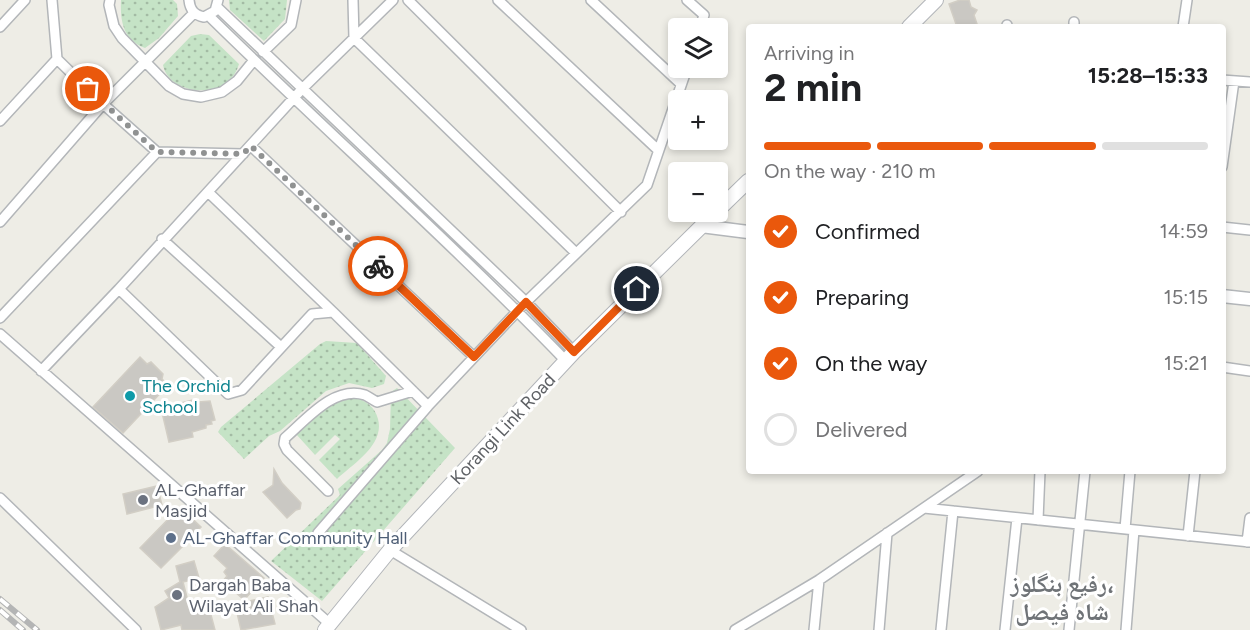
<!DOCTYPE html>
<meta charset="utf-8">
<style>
:root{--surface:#fff;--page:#f2f2f2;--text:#202124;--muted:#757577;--line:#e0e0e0;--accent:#ea580c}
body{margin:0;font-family:Figtree,"Noto Naskh Arabic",sans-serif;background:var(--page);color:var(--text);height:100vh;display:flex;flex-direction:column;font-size:22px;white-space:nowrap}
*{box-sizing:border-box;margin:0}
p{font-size:20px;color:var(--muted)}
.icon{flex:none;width:33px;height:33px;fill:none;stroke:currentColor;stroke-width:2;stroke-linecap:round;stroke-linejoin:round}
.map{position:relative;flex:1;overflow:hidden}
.drawer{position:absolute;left:746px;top:24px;width:480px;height:450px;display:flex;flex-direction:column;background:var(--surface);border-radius:6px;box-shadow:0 3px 9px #0003}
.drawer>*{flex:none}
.buttons{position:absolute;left:668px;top:18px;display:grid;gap:12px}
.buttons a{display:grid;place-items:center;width:60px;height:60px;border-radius:6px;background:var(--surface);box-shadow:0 3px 9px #0003;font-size:30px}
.pin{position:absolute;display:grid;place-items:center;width:51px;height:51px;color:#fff;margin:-26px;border:3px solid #fff;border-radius:50%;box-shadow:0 2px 6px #0007}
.courier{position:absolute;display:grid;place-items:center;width:60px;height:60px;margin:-30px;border:4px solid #ea580c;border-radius:50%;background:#fff;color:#222;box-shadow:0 2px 8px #0007}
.head em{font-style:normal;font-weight:700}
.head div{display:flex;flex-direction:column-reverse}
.head{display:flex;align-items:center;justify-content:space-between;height:102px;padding:0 18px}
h1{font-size:39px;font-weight:700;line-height:45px}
.bar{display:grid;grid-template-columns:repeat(4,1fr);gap:9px 6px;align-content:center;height:72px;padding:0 18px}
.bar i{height:8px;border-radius:4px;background:var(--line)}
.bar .selected{background:var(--accent)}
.bar p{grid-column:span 4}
ol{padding:0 18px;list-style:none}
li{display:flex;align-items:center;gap:18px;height:66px}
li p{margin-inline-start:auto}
li .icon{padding:6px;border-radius:50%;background:var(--accent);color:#fff;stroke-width:4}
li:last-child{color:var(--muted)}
li i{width:33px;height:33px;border:3px solid var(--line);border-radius:50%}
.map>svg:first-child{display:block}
.grass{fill:url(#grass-dots)}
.building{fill:#cac8c3;stroke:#d2cec5;stroke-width:1.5}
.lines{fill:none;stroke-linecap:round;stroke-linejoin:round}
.minor-casing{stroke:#b3b6b9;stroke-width:12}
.tertiary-casing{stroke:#b3b6b9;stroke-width:15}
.secondary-casing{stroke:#b2b5b9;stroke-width:16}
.minor{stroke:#fff;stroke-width:9}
.tertiary{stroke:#fff;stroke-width:12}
.secondary{stroke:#fff;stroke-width:14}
.rail-casing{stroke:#b4b5b5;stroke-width:6}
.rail{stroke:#fff;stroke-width:4;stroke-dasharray:11;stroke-linecap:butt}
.done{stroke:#909292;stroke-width:6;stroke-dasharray:0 10.8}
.route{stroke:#ea580c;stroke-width:8}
.culture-dot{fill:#0f9aa8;stroke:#fff;stroke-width:2}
.worship-dot{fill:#6b7280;stroke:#fff;stroke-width:2}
.service-dot{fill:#5c6f8a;stroke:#fff;stroke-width:2}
.labels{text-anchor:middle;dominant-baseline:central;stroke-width:6;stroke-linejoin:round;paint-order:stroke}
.culture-label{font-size:18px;fill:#0d838f;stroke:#fff;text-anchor:start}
.street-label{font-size:18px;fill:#5e6165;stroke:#fff}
.worship-label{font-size:18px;fill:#5b616d;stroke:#fff;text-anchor:start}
.service-label{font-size:18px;fill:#4e5e75;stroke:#fff;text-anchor:start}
.district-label{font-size:24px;font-weight:bold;fill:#6f7377;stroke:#fff}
</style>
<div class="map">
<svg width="1250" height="630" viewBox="0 0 1250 630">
<defs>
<pattern id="grass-dots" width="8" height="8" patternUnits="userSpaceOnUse" patternTransform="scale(1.5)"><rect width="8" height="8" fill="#c5e3c6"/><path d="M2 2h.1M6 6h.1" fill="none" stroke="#a3bba4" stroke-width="1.8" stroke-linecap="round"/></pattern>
</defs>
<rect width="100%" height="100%" fill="#eeede6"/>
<!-- grass -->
<path class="grass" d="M121,0h52l4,4 1,12 -19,22 -14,10c-22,-8 -25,-27 -24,-48z
M229,0h58l-2,19 -21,22 -34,-31z
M200,34l9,1 30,29c-2,7 -6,14 -13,19 -18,14 -58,8 -63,-18l28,-29z
M326,341l31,2 29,33 -2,8 -12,4 -23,-5 -23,8 -46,40 -11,5 -25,23 -26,-27 3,-5 99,-83z
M397,388l58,60 -133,153 -51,-40 69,-66 -2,-6 44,-39 5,-7 3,-14 1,-37z
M355,397c11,4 20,10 23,22 7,26 -25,45 -41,60l-18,-19 21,-21 -5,-4 -20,20 -19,-21 39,-34z"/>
<!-- building -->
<path class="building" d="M960,0h9l2,7 6,3 -3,5 3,9 -9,3h-11l-8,-23z
M140,357l7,7 4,-2 12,12 -1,5 6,6 -45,48 -30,-26z
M197,399l1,3 12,-1 5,19 -4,1 1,3 -6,1v3l-14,4 1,5 -24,5 -8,-34z
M274,469l8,14 19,20 -1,6 -4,1 -9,8 -24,-26 10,-7z
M157,486l5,19 -35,9 -4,-20z
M180,507l21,20 -9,9 -5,-4 2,8 -28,28 -21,-20z
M225,544l39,34 -20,22 -21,-19 4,-5 -3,-4 3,-4 -13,-12z
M194,561l5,17 -16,4 6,23 18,-5 8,30h-33l-1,-5 -20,5 -6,-23 14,-9 -4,-7 15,-9 -4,-16z
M268,597l7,27 -34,6 -6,-26z"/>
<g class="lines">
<defs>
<path id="minor" d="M52,0l5,59 46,45 54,48 86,2
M110,0l-1,5 5,21 8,12 47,48 14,8 18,3 21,-5 15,-11 17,-21
M189,0c1,10 5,15 15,17l11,-6 3,-11
M353,0l1,38 222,215
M408,0l213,212
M498,0l159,149
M591,0l90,84
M687,0l17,15 -4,13
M217,7l309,295 48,50
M209,16c118,116 242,226 357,345
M0,27l25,-27
M1007,27v-2
M1074,27v-5
M1183,27l4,-27
M263,52l28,-27 5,-25
M1222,80l28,2
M0,121l57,-62
M251,146l223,211
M1222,167l12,-86
M208,192l125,120
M0,222l103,-118 91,-91
M1222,227l28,3
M162,239l119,108
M119,289l183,-200 91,-89
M0,318l157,-166
M0,334l330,290
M1222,367l28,4
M41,371l78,-82 109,105 14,-4 70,-76 21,-2 95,94 98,-104 121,-117 40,-117
M328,491l-41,-41 -3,-6 1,-6c21,-18 49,-53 80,-43 4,2 8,5 12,7l36,-11
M0,498l136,132
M924,508l326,34
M1038,520l2,-49
M1125,529l5,-58
M318,533l110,-127
M1188,536l7,-65
M1247,542l3,-24
M390,550l131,80
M735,630l84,-50 159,-109
M814,630l5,-50
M879,630l8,-97
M941,630l12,-119
M1005,630l12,-112
M1069,630l16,-159
M1126,630l8,-100"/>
<path id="tertiary" d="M701,226l47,6
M1222,296l28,3"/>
<path id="secondary" d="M909,27l27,-27
M717,211l31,-30
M325,630l65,-80 184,-198 142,-140"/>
</defs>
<!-- minor casing -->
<use href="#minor" class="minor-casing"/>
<!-- tertiary casing -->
<use href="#tertiary" class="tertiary-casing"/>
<!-- secondary casing -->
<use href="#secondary" class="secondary-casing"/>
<!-- minor -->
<use href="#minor" class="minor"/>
<!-- tertiary -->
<use href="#tertiary" class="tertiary"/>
<!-- secondary -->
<use href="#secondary" class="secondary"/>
<defs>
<path id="rail" d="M0,599l37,31
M0,610l23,20"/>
</defs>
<!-- rail casing -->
<use href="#rail" class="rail-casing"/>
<!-- rail -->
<use href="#rail" class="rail"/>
</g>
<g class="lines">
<!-- done -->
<path class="done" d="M88,89l69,63 86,2 8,-8 127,120"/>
<!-- route -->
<path class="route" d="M378,266l96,91 52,-55 48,50 63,-63"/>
</g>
<!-- markers -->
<circle class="culture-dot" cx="130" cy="396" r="6"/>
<g class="worship-dot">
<circle cx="143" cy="500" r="6"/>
<circle cx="177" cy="595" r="6"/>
</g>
<circle class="service-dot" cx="171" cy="538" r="6"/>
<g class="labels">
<!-- culture labels -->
<g class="culture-label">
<text x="142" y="386">The Orchid<tspan x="142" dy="21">School</tspan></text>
</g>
<!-- street labels -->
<g class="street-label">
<text transform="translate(503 429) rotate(-47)">Korangi Link Road</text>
</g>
<!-- worship labels -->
<g class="worship-label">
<text x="155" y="490">AL-Ghaffar<tspan x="155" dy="21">Masjid</tspan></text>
<text x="189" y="585">Dargah Baba<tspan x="189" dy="21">Wilayat Ali Shah</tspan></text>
</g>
<!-- service labels -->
<g class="service-label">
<text x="183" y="538">AL-Ghaffar Community Hall</text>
</g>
<!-- district labels -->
<g class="district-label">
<text x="1062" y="583">رفیع بنگلوز،<tspan x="1062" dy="28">شاہ فیصل</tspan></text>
</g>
</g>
</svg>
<div class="buttons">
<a><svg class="icon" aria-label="layers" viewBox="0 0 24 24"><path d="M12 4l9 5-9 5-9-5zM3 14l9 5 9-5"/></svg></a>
<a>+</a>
<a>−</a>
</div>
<div class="pin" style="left:88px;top:89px;background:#ea580c"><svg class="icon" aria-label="bag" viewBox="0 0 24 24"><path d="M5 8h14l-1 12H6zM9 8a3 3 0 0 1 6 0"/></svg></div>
<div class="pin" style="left:637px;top:289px;background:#1f2937"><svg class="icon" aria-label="home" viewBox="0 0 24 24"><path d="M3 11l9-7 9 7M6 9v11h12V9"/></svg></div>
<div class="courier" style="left:378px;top:266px"><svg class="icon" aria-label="bike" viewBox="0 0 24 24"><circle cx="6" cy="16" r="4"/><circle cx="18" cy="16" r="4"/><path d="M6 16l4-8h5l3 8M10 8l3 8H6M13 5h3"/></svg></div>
<section class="drawer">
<div class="head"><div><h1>2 min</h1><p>Arriving in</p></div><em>15:28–15:33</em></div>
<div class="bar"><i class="selected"></i><i class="selected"></i><i class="selected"></i><i></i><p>On the way · 210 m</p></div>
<ol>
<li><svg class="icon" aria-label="check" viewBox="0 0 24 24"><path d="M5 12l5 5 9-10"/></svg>Confirmed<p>14:59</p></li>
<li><svg class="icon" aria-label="check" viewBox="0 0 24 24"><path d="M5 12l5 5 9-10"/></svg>Preparing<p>15:15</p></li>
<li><svg class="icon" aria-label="check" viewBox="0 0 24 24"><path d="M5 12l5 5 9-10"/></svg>On the way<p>15:21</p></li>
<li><i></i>Delivered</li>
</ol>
</section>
</div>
